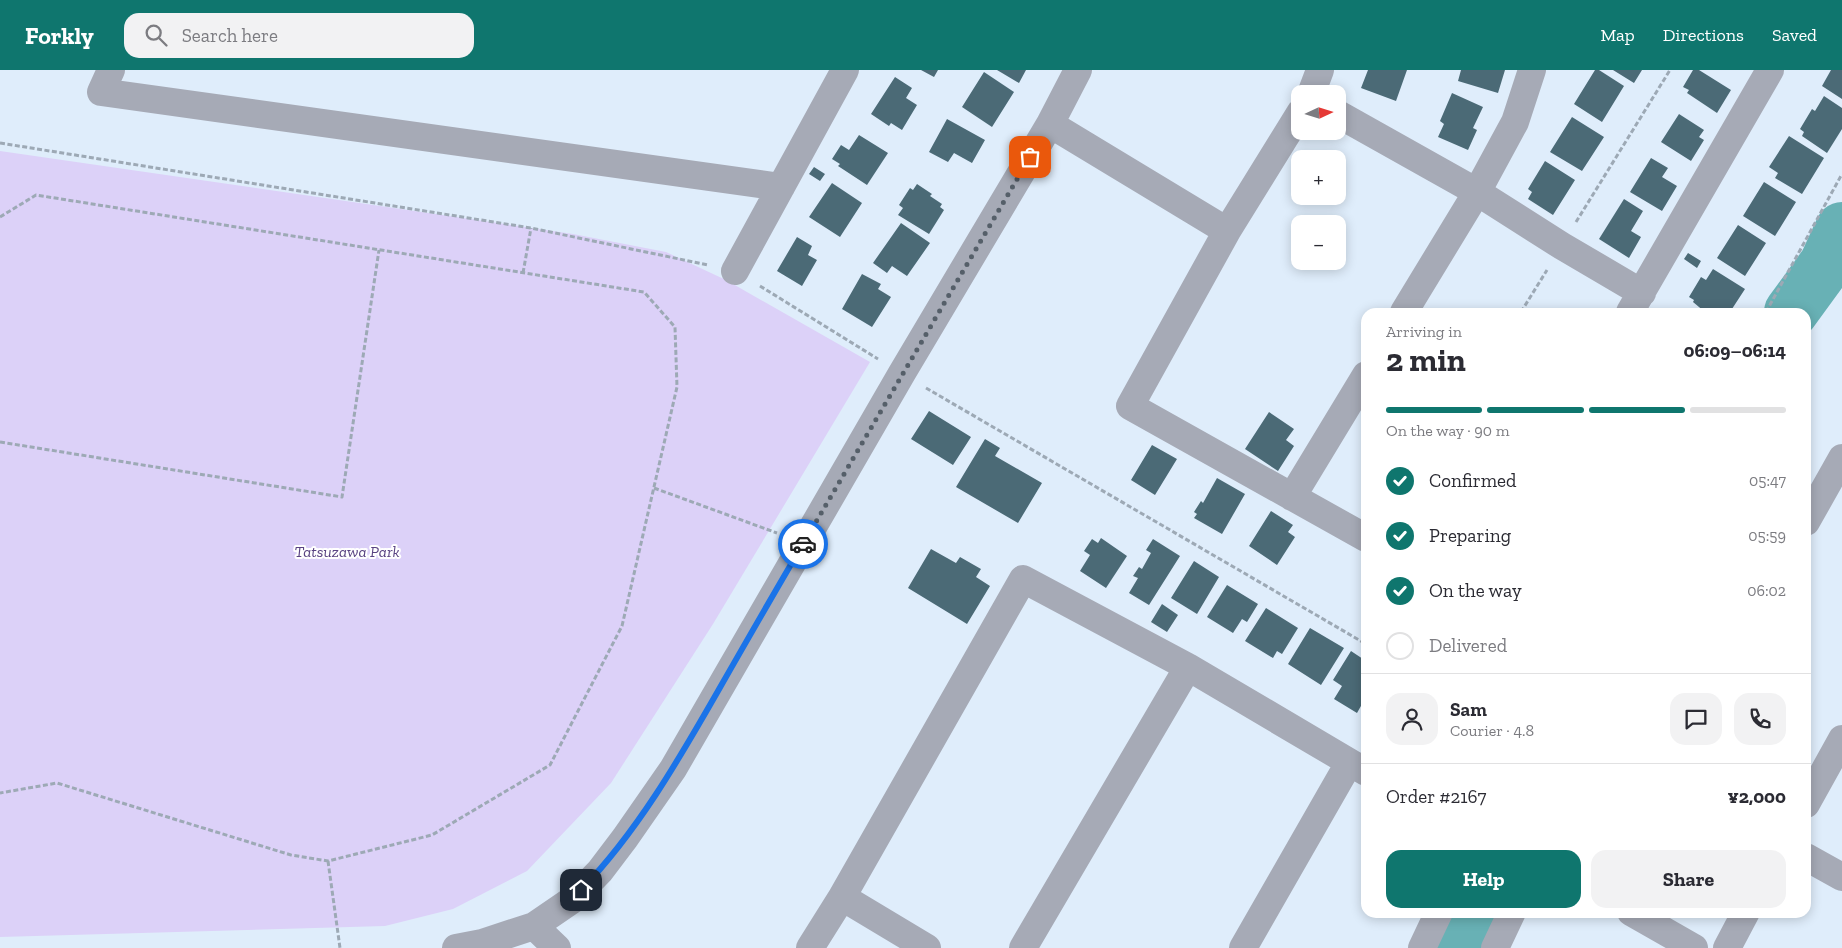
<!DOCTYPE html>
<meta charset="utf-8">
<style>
:root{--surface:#fff;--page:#f2f2f3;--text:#2b2b33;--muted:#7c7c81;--line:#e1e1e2;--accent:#0f766e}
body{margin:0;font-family:"Zilla Slab",serif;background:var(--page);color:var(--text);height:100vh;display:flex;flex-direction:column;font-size:19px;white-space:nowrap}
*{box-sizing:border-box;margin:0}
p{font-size:16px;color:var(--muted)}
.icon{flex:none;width:28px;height:28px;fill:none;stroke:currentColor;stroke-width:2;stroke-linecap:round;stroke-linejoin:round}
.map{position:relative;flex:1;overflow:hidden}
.details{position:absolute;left:1361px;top:238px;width:450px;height:610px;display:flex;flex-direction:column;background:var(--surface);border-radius:15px;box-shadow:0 2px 12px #0003}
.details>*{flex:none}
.needle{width:32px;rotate:86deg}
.tools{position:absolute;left:1291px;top:15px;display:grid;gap:10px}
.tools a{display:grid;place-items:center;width:55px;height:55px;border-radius:10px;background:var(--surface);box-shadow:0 2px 12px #0003;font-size:25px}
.pin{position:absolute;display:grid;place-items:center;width:42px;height:42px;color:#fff;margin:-21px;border-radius:10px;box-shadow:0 2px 8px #0006}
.courier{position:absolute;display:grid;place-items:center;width:50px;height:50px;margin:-25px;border:4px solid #1a73e8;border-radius:50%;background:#fff;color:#222;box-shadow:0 1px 6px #0007}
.head em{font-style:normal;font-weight:800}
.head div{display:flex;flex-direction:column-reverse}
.head{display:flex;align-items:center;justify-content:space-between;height:85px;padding:0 25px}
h1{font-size:32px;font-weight:800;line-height:38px}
.bar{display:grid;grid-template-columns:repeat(4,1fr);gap:8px 5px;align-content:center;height:60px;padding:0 25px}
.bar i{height:6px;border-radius:4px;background:var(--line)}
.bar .selected{background:var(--accent)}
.bar p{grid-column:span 4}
.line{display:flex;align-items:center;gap:12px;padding:0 25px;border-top:1px solid var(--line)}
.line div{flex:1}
.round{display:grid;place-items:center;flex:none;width:52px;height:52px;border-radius:15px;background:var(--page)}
ol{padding:0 25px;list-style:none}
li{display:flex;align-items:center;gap:15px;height:55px}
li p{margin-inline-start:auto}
li .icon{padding:5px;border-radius:50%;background:var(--accent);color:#fff;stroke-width:4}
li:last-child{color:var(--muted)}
li i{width:28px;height:28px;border:2px solid var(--line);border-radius:50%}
.primary-button{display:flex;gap:10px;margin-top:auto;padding:10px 25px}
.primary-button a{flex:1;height:58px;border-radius:15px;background:var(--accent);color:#fff;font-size:20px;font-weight:800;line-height:58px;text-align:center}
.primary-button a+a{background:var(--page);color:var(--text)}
header{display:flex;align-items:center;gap:30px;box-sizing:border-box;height:70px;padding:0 25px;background:var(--accent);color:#fff}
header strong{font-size:24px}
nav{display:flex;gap:28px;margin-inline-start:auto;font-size:18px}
.search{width:350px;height:45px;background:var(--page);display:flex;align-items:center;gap:12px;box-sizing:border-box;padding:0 18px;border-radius:15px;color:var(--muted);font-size:19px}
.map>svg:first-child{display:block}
.green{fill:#dcd1f8}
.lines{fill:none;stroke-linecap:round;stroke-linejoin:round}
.river{stroke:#68b1b5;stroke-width:54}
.building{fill:#4b6a76}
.path{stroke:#9da9b5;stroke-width:3;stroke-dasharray:5 2.5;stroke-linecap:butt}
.minor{stroke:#a6aab6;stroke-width:28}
.done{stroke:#555f69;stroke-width:5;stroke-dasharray:0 9}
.route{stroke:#1a73e8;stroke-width:6}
.labels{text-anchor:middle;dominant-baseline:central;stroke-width:4;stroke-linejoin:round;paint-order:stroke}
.park-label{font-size:16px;font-style:italic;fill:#584281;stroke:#fff}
</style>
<header>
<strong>Forkly</strong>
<div class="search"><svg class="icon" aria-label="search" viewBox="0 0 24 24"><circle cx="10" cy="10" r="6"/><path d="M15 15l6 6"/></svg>Search here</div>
<nav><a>Map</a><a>Directions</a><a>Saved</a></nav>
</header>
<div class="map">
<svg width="1842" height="878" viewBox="0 0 1842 878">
<rect width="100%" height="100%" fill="#dfedfb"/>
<!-- green -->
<path class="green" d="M0,81l573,83 93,18 60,28 144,82 -157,262 -102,159 -84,88 -74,38 -68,17 -385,11z"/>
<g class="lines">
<!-- river -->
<path class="river" d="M1791,242l35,-48 16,-35
M1456,878l15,-36"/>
</g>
<!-- building -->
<path class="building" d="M921,0h17l-4,7z
M997,0h29l-7,13z
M1368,0h39l-11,31 -35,-13z
M1461,0h44l-7,23 -40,-12z
M1595,0h4l25,16 -22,36 -28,-18z
M1613,0h29l-8,13z
M1693,0h6l32,20 -14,23 -30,-20 2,-3 -6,-3z
M1831,0h11v29l-20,-13z
M984,2l30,20 -22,35 -30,-20z
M895,7l17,11 -6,10 11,7 -15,25 -11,-7 -2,3 -18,-12z
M1452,23l31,14 -10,21 4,2 -9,20 -30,-13 6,-13 -4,-3z
M1824,26l18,12v21l-15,24 -25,-17 2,-4 -4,-3 12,-20 3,2z
M1679,44l25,16 -5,7 5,3 -13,21 -30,-19z
M1572,47l32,20 -22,34 -32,-19z
M947,49l38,21 -13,23 -18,-10 -6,9 -19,-10z
M859,65l29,18 -21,32 -29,-19 2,-2 -8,-5 9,-14 8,5z
M1789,66l35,22 -22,36 -27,-16 3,-5 -9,-6z
M1651,88l17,10 -6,9 15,9 -15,25 -32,-19z
M1545,91l30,19 -22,35 -25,-16 4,-7 -4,-3z
M814,97l11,7 -5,7 -11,-7z
M1764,112l32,20 -21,34 -32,-20z
M832,113l30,20 -22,34 -31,-20z
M917,114l15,10 -2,2 12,8 -2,3 4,3 -15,24 -31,-19 5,-7 -4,-3 11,-17 3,2z
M1624,129l19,12 -12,20 10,6 -12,21 -30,-19z
M901,153l29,20 -23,33 -15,-10 -5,7 -14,-10z
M1738,155l28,18 -21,33 -28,-18z
M797,167l15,9 -4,9 9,5 -15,26 -25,-15z
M1688,183l13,8 -4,7 -13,-9z
M1713,199l32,20 -15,23h-25l-12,-10 1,-2 -5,-3 12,-20 5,3z
M862,204l19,10 -3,5 13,8 -19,30 -30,-18z
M929,341l42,26 -18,28 -42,-26z
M1269,342l25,17 -8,11 8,6 -16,25 -33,-22z
M985,369l15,9 -5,8 47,27 -24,40 -62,-36z
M1152,375l25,14 -22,36 -24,-15z
M1217,408l28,16 -23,40 -28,-16 3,-4 -3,-2 7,-11 2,2z
M1271,441l22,14 -5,7 7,5 -18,28 -28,-19z
M1101,468l26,18 -21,32 -26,-17 10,-16 -6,-4 8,-12 6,4z
M1153,469l27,17 -31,49 -20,-12 9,-15 -5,-2 6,-9 3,2 9,-16 -5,-3z
M931,479l25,14 4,-6 21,12 -5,8 14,9 -23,38 -59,-36z
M1194,491l25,16 -22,37 -26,-16z
M1227,515l31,19 -11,18 -5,-3 -9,14 -26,-16z
M1162,534l16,11 -11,17 -16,-10z
M1266,538l32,20 -16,26 -5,-3 -4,7 -28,-17z
M1310,558l34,20 -23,37 -33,-21z
M1351,581l15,10v36l-9,16 -23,-14 8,-13 -9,-6z"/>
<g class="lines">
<!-- path -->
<path class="path" d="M0,73l531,85 177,37
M0,147l36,-22 608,97 31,35 2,60 -55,239 -72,139 -118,70 -104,26 -37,-6 -234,-72 -57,10
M1576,152l94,-152
M523,203l8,-45
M760,216l118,73
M1521,242l26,-42
M1766,242l76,-138
M926,318l440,256
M0,372l342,55 37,-247
M654,418l123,45
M328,791l12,87"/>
<!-- minor -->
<path class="minor" d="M111,0l-10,22 680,95
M1311,24l9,-24
M1300,43l-73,118 -97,175 236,132
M1338,44l139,78 85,54 80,47
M1050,54l177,107
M735,201l110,-201
M1404,242l73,-120 38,-70 17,-52
M1630,242l140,-242
M1292,427l74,-122
M1806,452l36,-64
M1806,734l36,-65
M1806,787l36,20
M842,827l85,51
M1631,842l63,36
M534,856l23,22
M456,878l26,-5 52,-17 38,-26 28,-29 25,-33 48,-69 229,-396 148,-249 28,-54
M810,878l32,-51 181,-318 165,88 178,105
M1023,878l165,-281
M1243,878l106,-185
M1422,878l17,-36
M1495,878l17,-36
M1727,878l19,-36"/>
</g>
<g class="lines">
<!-- done -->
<path class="done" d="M803,474l227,-387"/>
<!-- route -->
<path class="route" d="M581,820c56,-58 97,-129 137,-199 28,-49 56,-98 85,-147"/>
</g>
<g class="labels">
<!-- park labels -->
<g class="park-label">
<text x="347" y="481">Tatsuzawa Park</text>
</g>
</g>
</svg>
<div class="tools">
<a><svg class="needle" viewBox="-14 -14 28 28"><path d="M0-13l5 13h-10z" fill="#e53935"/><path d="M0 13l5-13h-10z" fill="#7c7c81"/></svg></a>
<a>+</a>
<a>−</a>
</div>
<div class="pin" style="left:1030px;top:87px;background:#ea580c"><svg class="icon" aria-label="bag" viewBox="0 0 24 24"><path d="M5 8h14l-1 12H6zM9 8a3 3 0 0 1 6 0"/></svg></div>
<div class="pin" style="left:581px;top:820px;background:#1f2937"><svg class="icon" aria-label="home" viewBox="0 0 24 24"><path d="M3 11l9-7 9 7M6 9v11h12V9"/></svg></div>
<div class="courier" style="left:803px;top:474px"><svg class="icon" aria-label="car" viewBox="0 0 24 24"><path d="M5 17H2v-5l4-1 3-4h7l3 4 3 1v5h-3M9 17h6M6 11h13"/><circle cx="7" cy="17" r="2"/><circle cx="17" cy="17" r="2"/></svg></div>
<section class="details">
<div class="head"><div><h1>2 min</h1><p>Arriving in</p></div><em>06:09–06:14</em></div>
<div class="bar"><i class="selected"></i><i class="selected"></i><i class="selected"></i><i></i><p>On the way · 90 m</p></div>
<ol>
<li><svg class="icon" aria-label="check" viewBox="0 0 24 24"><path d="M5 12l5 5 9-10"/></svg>Confirmed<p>05:47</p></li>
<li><svg class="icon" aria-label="check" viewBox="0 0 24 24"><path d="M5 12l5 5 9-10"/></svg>Preparing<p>05:59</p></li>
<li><svg class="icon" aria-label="check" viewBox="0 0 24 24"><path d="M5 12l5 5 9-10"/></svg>On the way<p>06:02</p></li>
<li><i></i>Delivered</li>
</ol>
<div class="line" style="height:90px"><a class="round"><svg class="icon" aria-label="person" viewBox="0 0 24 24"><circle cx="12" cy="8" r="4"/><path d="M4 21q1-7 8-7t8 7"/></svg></a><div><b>Sam</b><p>Courier · 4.8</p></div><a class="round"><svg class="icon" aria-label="chat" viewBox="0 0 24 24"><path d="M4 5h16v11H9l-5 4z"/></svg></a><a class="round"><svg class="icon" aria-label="phone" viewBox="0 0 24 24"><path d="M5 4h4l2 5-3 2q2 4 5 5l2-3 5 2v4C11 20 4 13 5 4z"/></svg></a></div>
<div class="line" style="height:65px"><div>Order #2167</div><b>¥2,000</b></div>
<div class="primary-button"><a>Help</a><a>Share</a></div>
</section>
</div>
